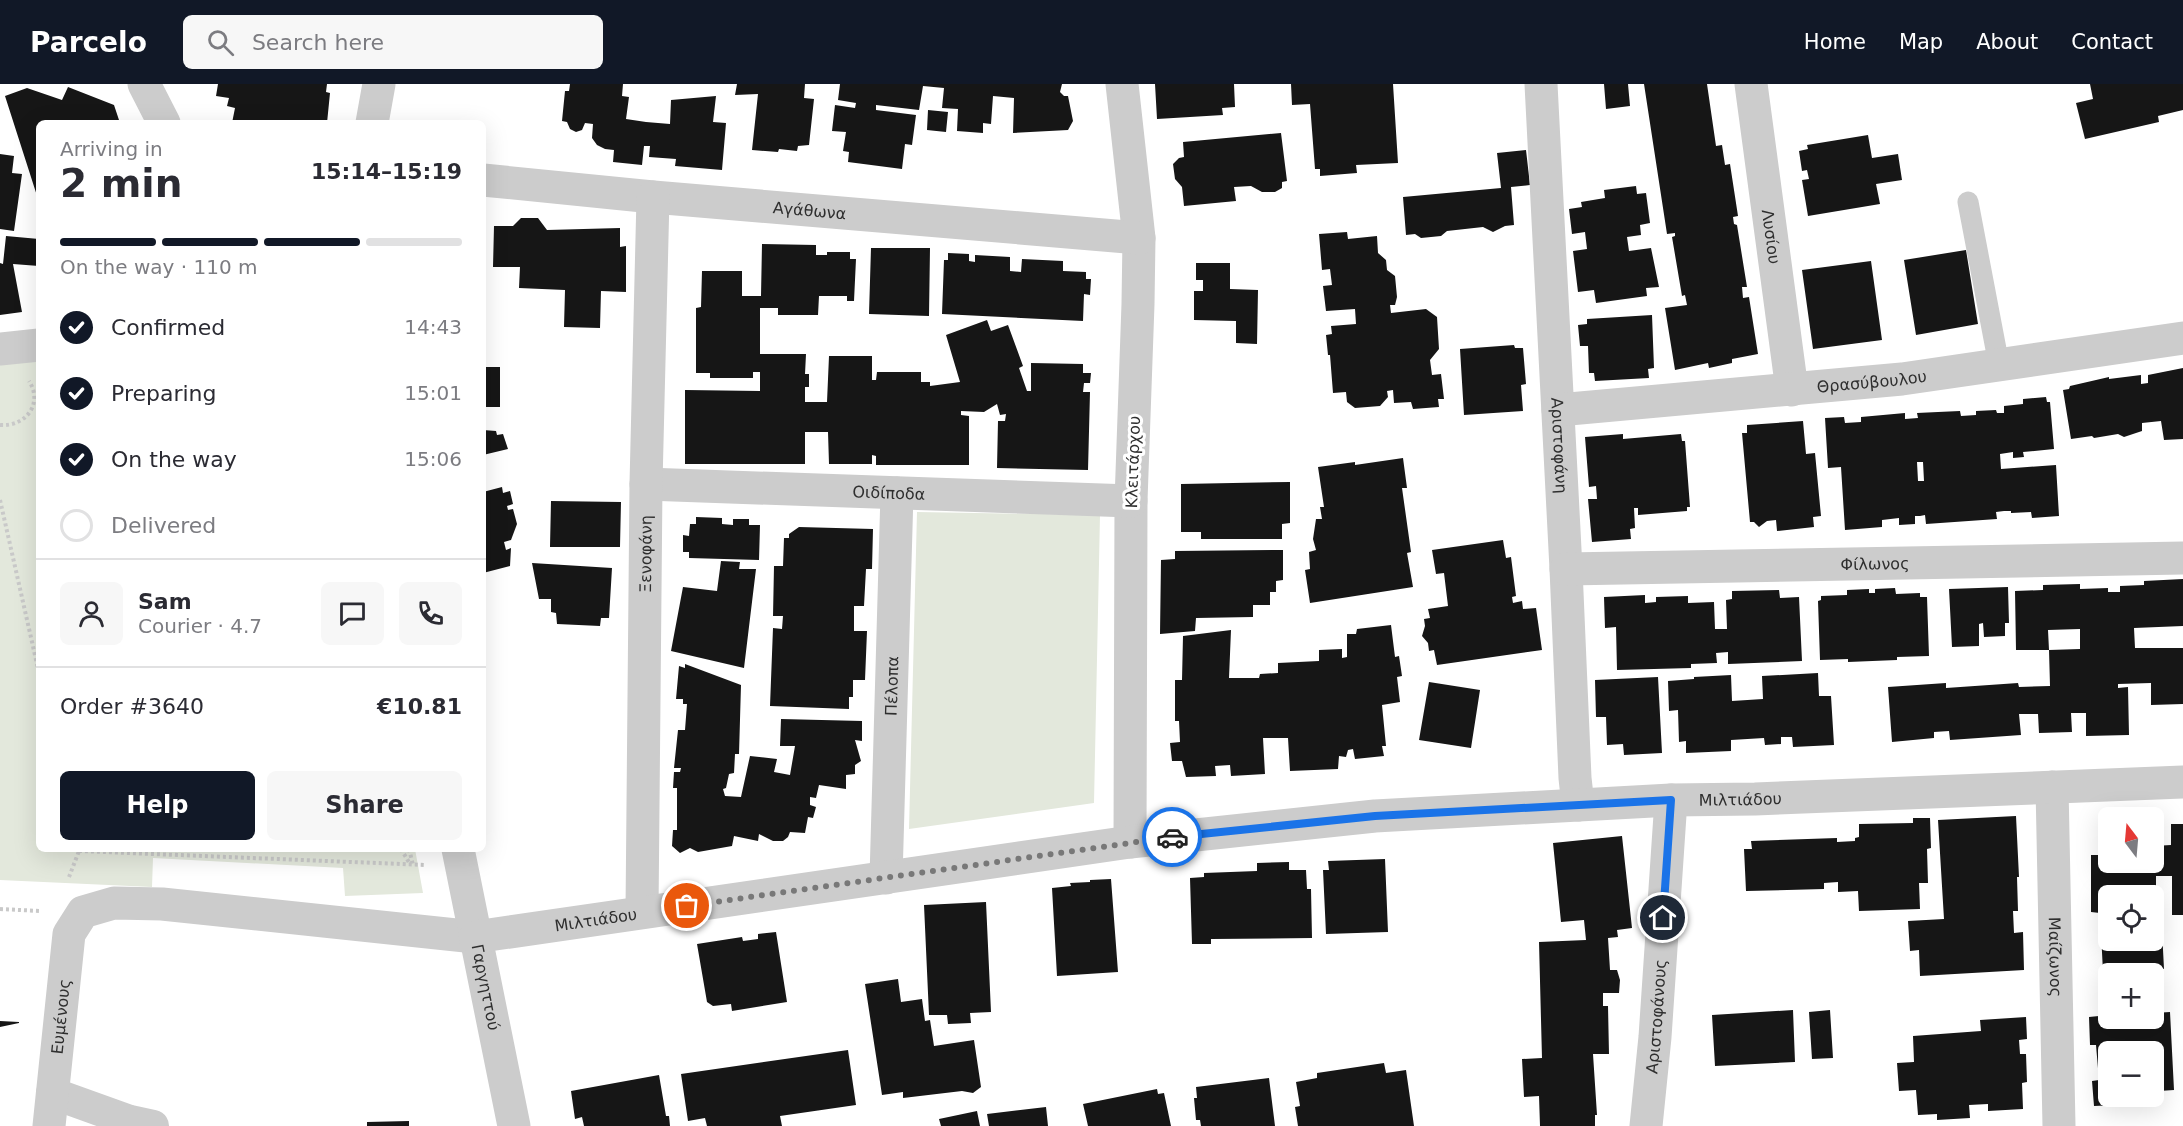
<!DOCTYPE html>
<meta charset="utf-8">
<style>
:root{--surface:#fff;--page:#f7f7f7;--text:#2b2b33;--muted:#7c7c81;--line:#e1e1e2;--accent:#111827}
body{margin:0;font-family:"DejaVu Sans",sans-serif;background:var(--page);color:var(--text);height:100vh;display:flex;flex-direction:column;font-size:22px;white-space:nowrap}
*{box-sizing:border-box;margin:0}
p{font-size:20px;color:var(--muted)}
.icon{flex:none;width:33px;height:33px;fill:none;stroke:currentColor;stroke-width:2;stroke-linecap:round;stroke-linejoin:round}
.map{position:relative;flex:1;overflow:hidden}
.side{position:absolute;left:36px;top:36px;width:450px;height:732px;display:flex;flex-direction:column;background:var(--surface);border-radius:9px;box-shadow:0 6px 24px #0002}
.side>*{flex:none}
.needle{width:39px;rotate:344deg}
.controls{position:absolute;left:2098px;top:723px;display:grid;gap:12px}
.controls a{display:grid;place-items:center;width:66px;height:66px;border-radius:9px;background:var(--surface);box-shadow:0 6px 24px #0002;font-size:30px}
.pin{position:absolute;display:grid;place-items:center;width:51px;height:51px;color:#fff;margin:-26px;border:3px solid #fff;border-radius:50%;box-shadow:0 2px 6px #0007}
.courier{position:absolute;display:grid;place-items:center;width:60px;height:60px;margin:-30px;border:4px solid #1a73e8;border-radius:50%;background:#fff;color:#222;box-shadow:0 2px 8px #0007}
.overview em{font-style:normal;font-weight:700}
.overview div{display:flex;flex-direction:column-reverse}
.overview{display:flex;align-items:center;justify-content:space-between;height:102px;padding:0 24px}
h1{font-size:39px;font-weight:700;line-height:45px}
.bar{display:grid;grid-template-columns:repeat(4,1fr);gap:9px 6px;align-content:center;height:72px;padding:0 24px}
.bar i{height:8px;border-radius:4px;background:var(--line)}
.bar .on{background:var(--accent)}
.bar p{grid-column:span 4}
.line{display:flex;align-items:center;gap:15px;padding:0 24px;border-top:2px solid var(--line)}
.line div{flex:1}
.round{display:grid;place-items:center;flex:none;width:63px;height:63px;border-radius:9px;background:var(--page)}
ol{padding:0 24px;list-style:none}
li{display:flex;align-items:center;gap:18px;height:66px}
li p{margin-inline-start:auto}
li .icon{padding:6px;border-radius:50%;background:var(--accent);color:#fff;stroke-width:4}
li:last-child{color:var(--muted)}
li i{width:33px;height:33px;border:3px solid var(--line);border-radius:50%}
.action{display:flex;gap:12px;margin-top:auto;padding:12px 24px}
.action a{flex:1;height:69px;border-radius:9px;background:var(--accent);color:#fff;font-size:24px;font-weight:700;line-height:69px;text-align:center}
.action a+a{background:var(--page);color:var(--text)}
header{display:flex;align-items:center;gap:36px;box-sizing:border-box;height:84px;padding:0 30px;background:var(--accent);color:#fff}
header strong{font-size:28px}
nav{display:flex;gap:33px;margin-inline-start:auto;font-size:21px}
.search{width:420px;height:54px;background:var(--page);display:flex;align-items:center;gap:15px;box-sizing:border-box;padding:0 21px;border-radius:9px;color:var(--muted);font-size:22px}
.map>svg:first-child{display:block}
.green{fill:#e3e8dc}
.building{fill:#161616;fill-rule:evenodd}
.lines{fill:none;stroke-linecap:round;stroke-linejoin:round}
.path{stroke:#c9c9c9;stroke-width:4;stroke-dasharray:3 3;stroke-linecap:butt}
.service{stroke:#ccc;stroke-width:21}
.pedestrian{stroke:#ccc;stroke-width:32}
.minor{stroke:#ccc;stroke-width:33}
.tertiary{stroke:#ccc;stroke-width:33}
.done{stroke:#787878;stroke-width:6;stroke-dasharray:0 10.8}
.route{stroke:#1a73e8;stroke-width:8}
.labels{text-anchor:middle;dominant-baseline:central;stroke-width:6;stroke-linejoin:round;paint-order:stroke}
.street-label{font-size:16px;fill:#2f2f2f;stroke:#fff}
</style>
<header>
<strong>Parcelo</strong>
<div class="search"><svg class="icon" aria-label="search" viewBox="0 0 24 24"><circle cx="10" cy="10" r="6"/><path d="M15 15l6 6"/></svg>Search here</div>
<nav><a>Home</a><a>Map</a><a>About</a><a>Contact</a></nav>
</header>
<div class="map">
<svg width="2183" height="1042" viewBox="0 0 2183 1042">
<rect width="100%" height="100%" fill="#fff"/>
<!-- green -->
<path class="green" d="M39,268v497h376l8,44 -78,3 -2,-28 -190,-10 -1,29 -152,-7v-524z
M917,428l183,3 -6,288 -185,26z"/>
<!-- building -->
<path class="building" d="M218,0h109l-1,8 4,1 -3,30h-95l3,-15 -8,-2 2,-8 -13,-2z
M570,0h53l-1,12 7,1 -3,22 20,3 24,2 1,-24 45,-4 -3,26 13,1 -4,47 -47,-4 1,-7 -27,-2 1,-11h-6l-2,19 -29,-3 1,-12 -9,-1 -8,-4 -5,-7 1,-14 -8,-1 -3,7 -6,2 -6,-3 -3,-7 -5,-1 3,-30h4z
M737,0h68l-1,14 10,1 -5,46 -11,1 -1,5 -18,-2 -1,3 -26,-2 6,-56 -23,1z
M840,0h222l-2,8 4,4h4l5,25 -5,9 -55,3 1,-35 -21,-2 -2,28 -8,-1v10l-26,-2 1,-22 -16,-1 2,-20 -21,-2 -4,24 -43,-5v5l40,5 -4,30 -7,-1 -3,25 -54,-7 1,-10 -6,-1 3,-19 -14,-1 3,-26 20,3 1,-5 -18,-3z
M1155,0h79l1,23 -13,1 1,7 -66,4z
M1291,0h102l5,79 -42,2 1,8 -37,3v-7h-5l-5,-65 -18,1z
M1604,0h24l2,22 -24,3z
M1644,0h63l9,62 6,-1 3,20 5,-1 8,52 -5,1 1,7 3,1 10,62h-5l1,11 6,-1 9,57 -26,5v4l-23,5 -1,-5 -33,7 -10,-62 22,-3 -2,-10 -3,1 -10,-59 3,-1v-3l-8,1z
M2090,0h93v26l-25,6 1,6 -74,17 -9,-36 17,-4z
M68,3l46,18 6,18h-81v79l-34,-106 22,-8 35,12z
M928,26l20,2 -2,20 -19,-2z
M1281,49l6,48 -5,1v6l-7,4h-13l-11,-6 -17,1 2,14 -52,5 -2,-19 -7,-8 -2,-15 6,-6 5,-1 -1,-15z
M1868,51l4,23 26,-4 4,26 -26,4 4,20 -72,12 -6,-36 7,-1 -2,-9 -5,1 -3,-20 9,-2 -1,-4z
M1526,66l4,35 -19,2 3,38 -9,1 -12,6 -10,-5 -36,4 -6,5 -20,2 -6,-4 -9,1 -3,-38 98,-9 -4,-35z
M0,70l14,2 -2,17 10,1 -8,57 -14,-2z
M1636,102l1,8 9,-1 4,30 -10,2 1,10 -14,2 2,14 22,-3 8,39 -13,1 1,8 -51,7 -2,-13 -16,2 -5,-41 14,-2 -2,-17 -13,2 -3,-25 13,-2 -1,-5 24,-4 -1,-8z
M521,134h17l9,12 73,-2v19l6,-1v46l-25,-1 -1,37 -36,-1 1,-37 -46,-2 1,-21h-27l1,-41h19z
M1347,148l1,7 29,-3 1,17 8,7 1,10 8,6 2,21 -2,8h-5l1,8 35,-4 11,8 2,32 -9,11 2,15 9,-1 3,25h-6l1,8 -26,2 -2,-7 -17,1 -1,-13 -6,1 1,6 -8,9 -25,2 -8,-6 -1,-10 -13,1 -3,-38h-2l-2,-20 6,-1 -1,-8 25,-2 -1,-15 -29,2 -3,-25 9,-1 -2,-16 -8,1 -3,-36z
M6,152l33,3v27l-26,-2 9,48 -22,3v-52l3,1z
M762,160l54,1v10h11v-3h23v7h6l-2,42h-7v-5h-28l-1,19h-40v-7h-18v46h46l-1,20h4v13h-4v15h22l2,-46h43v24h4l1,-8h44v10h9v4l30,-4 -14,-47 41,-15 4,11 17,-6 15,41 -4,2 8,23h4v-28l52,1v9h8l-1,10h-6l-1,9h7l-2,78 -91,-2 1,-47h7l1,-7 -6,1 -3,-11 -13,8 -23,-1v4l8,1v49h-93v-9l-4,-1v9h-43l-1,-32h-23v32h-120v-74l75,1v-19h-7v6h-43v-5h-14v-65l5,-1 1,-36h40v25h19z
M871,164h59l-1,68 -60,-2z
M1966,166l12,74 -62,11 -12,-75z
M948,169l21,1v7l6,1v-7l35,2v14l11,1 1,-13 41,2v10l23,1v7h5l-1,16 -6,-1 -1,27 -141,-7 2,-54h4z
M1871,177l11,79 -69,9 -11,-79z
M1196,179h34v26l28,1 -1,54 -21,-1v-22l-42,-1v-29h9v-11h-7z
M1652,231l2,53 -6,1 1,9 -54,3 -1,-8h-5l-1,-27h-8l-2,-21 9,-1v-5z
M1514,261l1,3h8l3,36 -5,1 2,26 -59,4 -4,-66z
M483,283h17v40h-17z
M2183,284v71l-19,1 -3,-19 -19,2v8l-18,6 -6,-3 -24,4 -2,-2 -21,3 -8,-49 6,-1 1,-3 39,-9v2l32,-4v9l7,-1v-8z
M2046,313l1,5h3l4,47 -31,3 1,5 -11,1v-6l-13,2 1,15 55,-4 3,51 -27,2 -1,-6 -20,1v-2h-7l-8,1 1,7 -71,5 -1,-9 -5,1h-5v8l-16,1v-7l-17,2v7l-37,3 -4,-63 -13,1 -3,-50 19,-1 1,6 16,-1v-5l44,-4v6l13,-1 -1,-5 21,-1 22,-1 1,5 15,-1v-4l20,-1 1,3h7v-7l19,-2v-5zM1917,378h6l1,19h-6z
M1803,337l3,33 9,-1 6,63 -8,1 1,10 -37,4 -1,-11 -9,1 -8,6 -5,-5h-4l-8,-89h5v-8z
M483,346l13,1 1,4 6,-1 5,15 -25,6z
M1623,350v5l58,-5 1,7h3l5,66h-3v4l-49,4v-7h-4l1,20 -5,1 1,10 -39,3 -4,-43h9l-1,-13 -7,1 -4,-50z
M1403,374l4,30h-5l9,64 -4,1 6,34 -103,16 -5,-33 5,-1 -1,-17 7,-2 -3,-11 3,-20h6l-2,-12h4l-6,-40 37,-5v3z
M1290,398v41l-8,1v15h-81v-7h-20v-48z
M502,403l1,6 7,-2 3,13 -6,2 1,4 5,-1 4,15 -6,16 -7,2 2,8 5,-2 -1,18 -27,7v-81z
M551,417l70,1 -1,45h-70z
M696,433l26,1v6l11,1v-6h16v6h11l-1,35 -70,-2v-6h-6v-17l6,1 1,-12h6z
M799,443l74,2 -1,40h-6l-2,37h-10v25h13l-2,49h-12v17h-4v12l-79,-3 3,-78 9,1 1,-13h-10l1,-50h9l1,-28h5v-4z
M1503,456l3,18 5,-1 5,39 -4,1 1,6 9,-2 1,8 13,-1 6,42 -105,15 -3,-15 -5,1 -1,-8 -6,-7 3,-10 -1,-7 6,-1 -2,-9 20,-3 -4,-33 -8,1 -4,-24z
M1283,466v30l-7,1v11h-6v13h-17v12l-57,1 -1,13 -35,3 1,-74 14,-1v-8z
M721,477l19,1 -1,7h17l-12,99 -73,-17 12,-64 34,4z
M532,479l80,5 -3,50h-8l-1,8 -43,-2 -1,-11 -5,-1v-13h-12z
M2183,495v47l-49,2 1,20h48v56l-32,1v-22l-33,1v4l10,-1 1,48 -43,1v-23h-15l1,19 -33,1 -1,-19h-19l2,21 -71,5 -1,-9 -15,1v6l-42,4 -4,-55 58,-4v5l72,-5 1,4 31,-1 -1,-36h-33l-1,-59 28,-1v-5l37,-1v5l28,-1v4h12v-6l24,-1v-4zM2080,545v20l-31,1 -1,-20z
M2008,503l1,36h-4v13l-21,1 -1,-14 -4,1v22l-27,1 -3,-58z
M1895,504l1,6 24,-1v4h7l2,59 -32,1v3l-49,2v-3l-28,1 -2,-59 3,-1v-4l26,-1v-5l22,-1v4h6v-4z
M1779,506l1,8 19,-1 3,64 -74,3v-12l-12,1 1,10 -26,1v4l-74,2 -1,-43 -11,1 -1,-31 41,-2v8l11,-1v-5l32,-1v7l26,-1 1,27h12l-1,-29 6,-1v-8z
M1391,541l4,32 4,-1 3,20 -5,1 3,25 -18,3 4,41h-4l2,10 -29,3 -2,-10 -5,1 -2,7 -7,-1 -1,13 -48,2 -2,-33h-25l2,36 -34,2 -1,-11 -15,1 1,10 -30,1 -4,-16h-10l-2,-18 10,-1 -1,-21h-4v-41h7l1,-44 48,-6 -2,48h30l1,-4 18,-1v-10l41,-2v-11l23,-1v9l5,-1v-23h9l1,-5z
M685,580l56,21 -2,69h-4l-1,19 -5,1 -3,14 -3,1 2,7 16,1 9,-41 27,3 -3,13 16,3 5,-29h-15l1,-27 81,2v20l-7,-1 6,21 -6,4v9l-9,1v14l-27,-4 -3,13 -6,-1v8l6,2 -3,11 -5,-1 -3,16 -15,-1 -2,5 -5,4h-10l-14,-7 -1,7 -24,-5 -2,10 -34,6 -8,-4 -10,5 -8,-7 1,-16h4v-42h-4l1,-16h6l1,-4h-7l4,-38h7l2,-26h-4v-5h-7l3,-33 6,2z
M1818,589l1,23h12l3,49 -41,2 -1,-10h-11v7l-16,1 -1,-7 -33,2v11l-45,2v-12l-7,1 -1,-32 -9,1 -1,-30 26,-2v-2l37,-2 1,26 31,-2 -1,-23z
M1658,593l4,76 -38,2 -1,-11 -16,1 -1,-28h-10l-1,-37z
M1429,598l51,8 -9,58 -52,-8z
M2016,732l3,61h-2l1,34h-5l1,22 9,-1 1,38 -104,6 -1,-26 -9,1 -2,-30 36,-2 -6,-99z
M1913,734h17l1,30 -4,1 1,34h-9l1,26 -61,2 -1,-20 -20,1v-10l-14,1v6l-78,2 -2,-42h8l-1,-8 86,-3v4l18,-1v-3l4,-1v-13l54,-1z
M2171,740h12v91h-11v-39h-16v20h-47v44h45v-29h7l3,58h-9v5l-52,-2 -3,-59 -9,-1v-57h18v7h45v-16l17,-1z
M1622,752l10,92 -15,2 1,7 -10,1 2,32h7l3,10 -1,13h-16v13h5l1,48h-16l4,61h-2v11h-55l-1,-30 -15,1 -2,-38 20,-1 -3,-116 47,-2 -2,-20 -23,2 -8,-79z
M1385,775l3,73 -62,2 -3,-64h6l-1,-9z
M1289,778v8h17l1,19h4l1,49 -101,1v5h-19l-2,-66 14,-1v-4l53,-2v-8z
M1111,795l7,93 -61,4 -5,-88 19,-2 -1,-3 20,-1v-2z
M986,818l5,110 -21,1 1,10 -23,1 -1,-9h-18l-5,-110z
M776,848l11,70 -55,9 -1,-7 -18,2 -6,-4 -10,-58 45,-7 1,4 15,-2v-5z
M898,895l3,23 21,-3 3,22 5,-1 4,26 40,-6 7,47 -8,6 -11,-2 -59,7v-6l-21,3 -17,-111z
M1793,926l2,52 -80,4 -3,-51z
M1830,926l3,48 -21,1 -3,-47z
M2170,928l4,78 -15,1v8l-42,3v3l-23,1 -2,-25 7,-1 -3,-35h-6l-1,-28 20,-2v3h45v-5zM2109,968h45v44h-45z
M2026,933l1,22 -8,1 1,14h6l1,28 -5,1 1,26 -35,2v-7l-19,1 1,13 -33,2v-6l-19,1 -2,-25 -17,1 -2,-28 17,-1 -1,-26 68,-5 -1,-11z
M0,937l19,1v1l-19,4z
M848,966l8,55 -76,11 2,10h-75l-2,-8 -17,3 -7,-47z
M1384,979l2,10 20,-3 8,56h-116l-3,-19 5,-1 -4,-24 21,-4v-5z
M659,991l7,41h3l1,10h-86l-2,-9 -7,2 -4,-28z
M1269,994l6,48h-74l-1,-6h-4l-2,-22h3l-1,-11z
M1157,1005l1,5 6,-1 7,33h-83l-5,-22z
M1046,1023l2,19h-59l-2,-12z
M977,1027l3,15h-39l-2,-7z
M409,1037v5h-42v-4z"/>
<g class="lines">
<!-- path -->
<path class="path" d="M0,341c25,2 44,-21 29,-44
M0,416l39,173
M401,765l9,15
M409,765l4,16
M79,767l347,14
M69,793l10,-26
M0,825l40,2"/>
<!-- service -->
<path class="service" d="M1968,118l31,163"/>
<!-- pedestrian -->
<path class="pedestrian" d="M52,1009l78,28 23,5"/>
<!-- minor -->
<g class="minor">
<path d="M1122,0l17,154 -1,66 -7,197 -1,341"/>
<path id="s1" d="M1541,0l25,485 9,209 3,27"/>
<path id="s2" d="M1751,0l41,306"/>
<path d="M372,39l7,-39"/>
<path id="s3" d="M483,96l170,17 486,41"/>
<path d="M0,265l39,-4"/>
<path id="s4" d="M1558,326l344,-31 281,-41"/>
<path id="s5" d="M646,400l485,17"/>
<path id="s6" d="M1566,485l617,-11"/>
<path id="s7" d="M2052,703l7,339"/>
<path id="s8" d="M886,794l11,-385"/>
<path id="s9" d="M642,828l4,-428 7,-287"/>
<path id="s10" d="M49,1042l20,-192 14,-22 31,-9 48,1 313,33"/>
<path id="s11" d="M1646,1042l9,-89 16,-237"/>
</g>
<!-- tertiary -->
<g class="tertiary">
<path d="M144,0l20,39"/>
<path id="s12" d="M458,765l56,277"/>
<path id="s13" d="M475,853l655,-95 245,-26 296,-16 84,-1 428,-17"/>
</g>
</g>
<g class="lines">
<!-- done -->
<path class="done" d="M687,822l485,-69"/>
<!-- route -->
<path class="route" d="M1172,753l203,-21 296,-16 -8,118"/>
</g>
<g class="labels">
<!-- street labels -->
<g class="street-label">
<text stroke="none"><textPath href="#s3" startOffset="328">Αγάθωνα</textPath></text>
<text stroke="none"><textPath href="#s2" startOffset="154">Λυσίου</textPath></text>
<text stroke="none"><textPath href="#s4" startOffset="315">Θρασύβουλου</textPath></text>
<text stroke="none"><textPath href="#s1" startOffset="362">Αριστοφάνη</textPath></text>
<text transform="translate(1133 378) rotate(-88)">Κλειτάρχου</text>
<text stroke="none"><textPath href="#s5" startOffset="243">Οιδίποδα</textPath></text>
<text stroke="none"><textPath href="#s9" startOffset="358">Ξενοφάνη</textPath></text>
<text stroke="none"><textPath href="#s6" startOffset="309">Φίλωνος</textPath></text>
<text stroke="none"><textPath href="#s8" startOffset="192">Πέλοπα</textPath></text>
<text stroke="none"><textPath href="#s13" startOffset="1274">Μιλτιάδου</textPath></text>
<text stroke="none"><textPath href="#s13" startOffset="122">Μιλτιάδου</textPath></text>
<text stroke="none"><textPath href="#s7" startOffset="170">Μαίζωνος</textPath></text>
<text stroke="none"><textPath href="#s12" startOffset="141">Γαργηττού</textPath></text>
<text stroke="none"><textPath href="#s10" startOffset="110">Ευμένους</textPath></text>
<text stroke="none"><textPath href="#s11" startOffset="110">Αριστοφάνους</textPath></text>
</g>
</g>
</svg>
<div class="controls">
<a><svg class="needle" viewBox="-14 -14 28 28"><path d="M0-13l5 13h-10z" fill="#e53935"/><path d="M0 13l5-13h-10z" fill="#7c7c81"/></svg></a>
<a><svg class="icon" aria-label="locate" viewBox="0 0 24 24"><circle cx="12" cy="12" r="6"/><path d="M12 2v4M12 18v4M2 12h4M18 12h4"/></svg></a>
<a>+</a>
<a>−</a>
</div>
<div class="pin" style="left:687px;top:822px;background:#ea580c"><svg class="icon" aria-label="bag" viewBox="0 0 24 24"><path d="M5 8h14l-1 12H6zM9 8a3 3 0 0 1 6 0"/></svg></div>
<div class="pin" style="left:1663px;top:834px;background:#1f2937"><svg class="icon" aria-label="home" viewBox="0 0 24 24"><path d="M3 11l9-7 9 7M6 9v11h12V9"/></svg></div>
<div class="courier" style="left:1172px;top:753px"><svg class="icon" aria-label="car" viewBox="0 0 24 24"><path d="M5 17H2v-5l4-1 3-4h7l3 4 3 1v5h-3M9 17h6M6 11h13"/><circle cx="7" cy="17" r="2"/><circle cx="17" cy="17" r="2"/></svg></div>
<section class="side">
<div class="overview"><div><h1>2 min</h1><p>Arriving in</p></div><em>15:14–15:19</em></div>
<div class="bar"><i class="on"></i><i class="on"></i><i class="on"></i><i></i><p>On the way · 110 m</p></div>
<ol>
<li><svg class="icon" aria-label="check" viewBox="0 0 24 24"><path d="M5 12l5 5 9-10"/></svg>Confirmed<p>14:43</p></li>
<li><svg class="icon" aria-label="check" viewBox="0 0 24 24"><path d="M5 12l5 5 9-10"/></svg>Preparing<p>15:01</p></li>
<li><svg class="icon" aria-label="check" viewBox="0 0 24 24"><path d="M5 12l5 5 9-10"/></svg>On the way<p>15:06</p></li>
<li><i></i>Delivered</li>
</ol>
<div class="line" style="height:108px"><a class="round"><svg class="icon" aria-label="person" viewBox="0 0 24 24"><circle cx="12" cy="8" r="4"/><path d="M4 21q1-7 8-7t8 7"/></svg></a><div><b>Sam</b><p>Courier · 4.7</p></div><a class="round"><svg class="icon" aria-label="chat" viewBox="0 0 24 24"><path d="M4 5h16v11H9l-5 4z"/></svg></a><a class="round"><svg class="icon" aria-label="phone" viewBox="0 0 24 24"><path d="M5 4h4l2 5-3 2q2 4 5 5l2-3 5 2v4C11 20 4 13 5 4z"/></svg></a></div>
<div class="line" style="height:78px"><div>Order #3640</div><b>€10.81</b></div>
<div class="action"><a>Help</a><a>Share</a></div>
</section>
</div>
